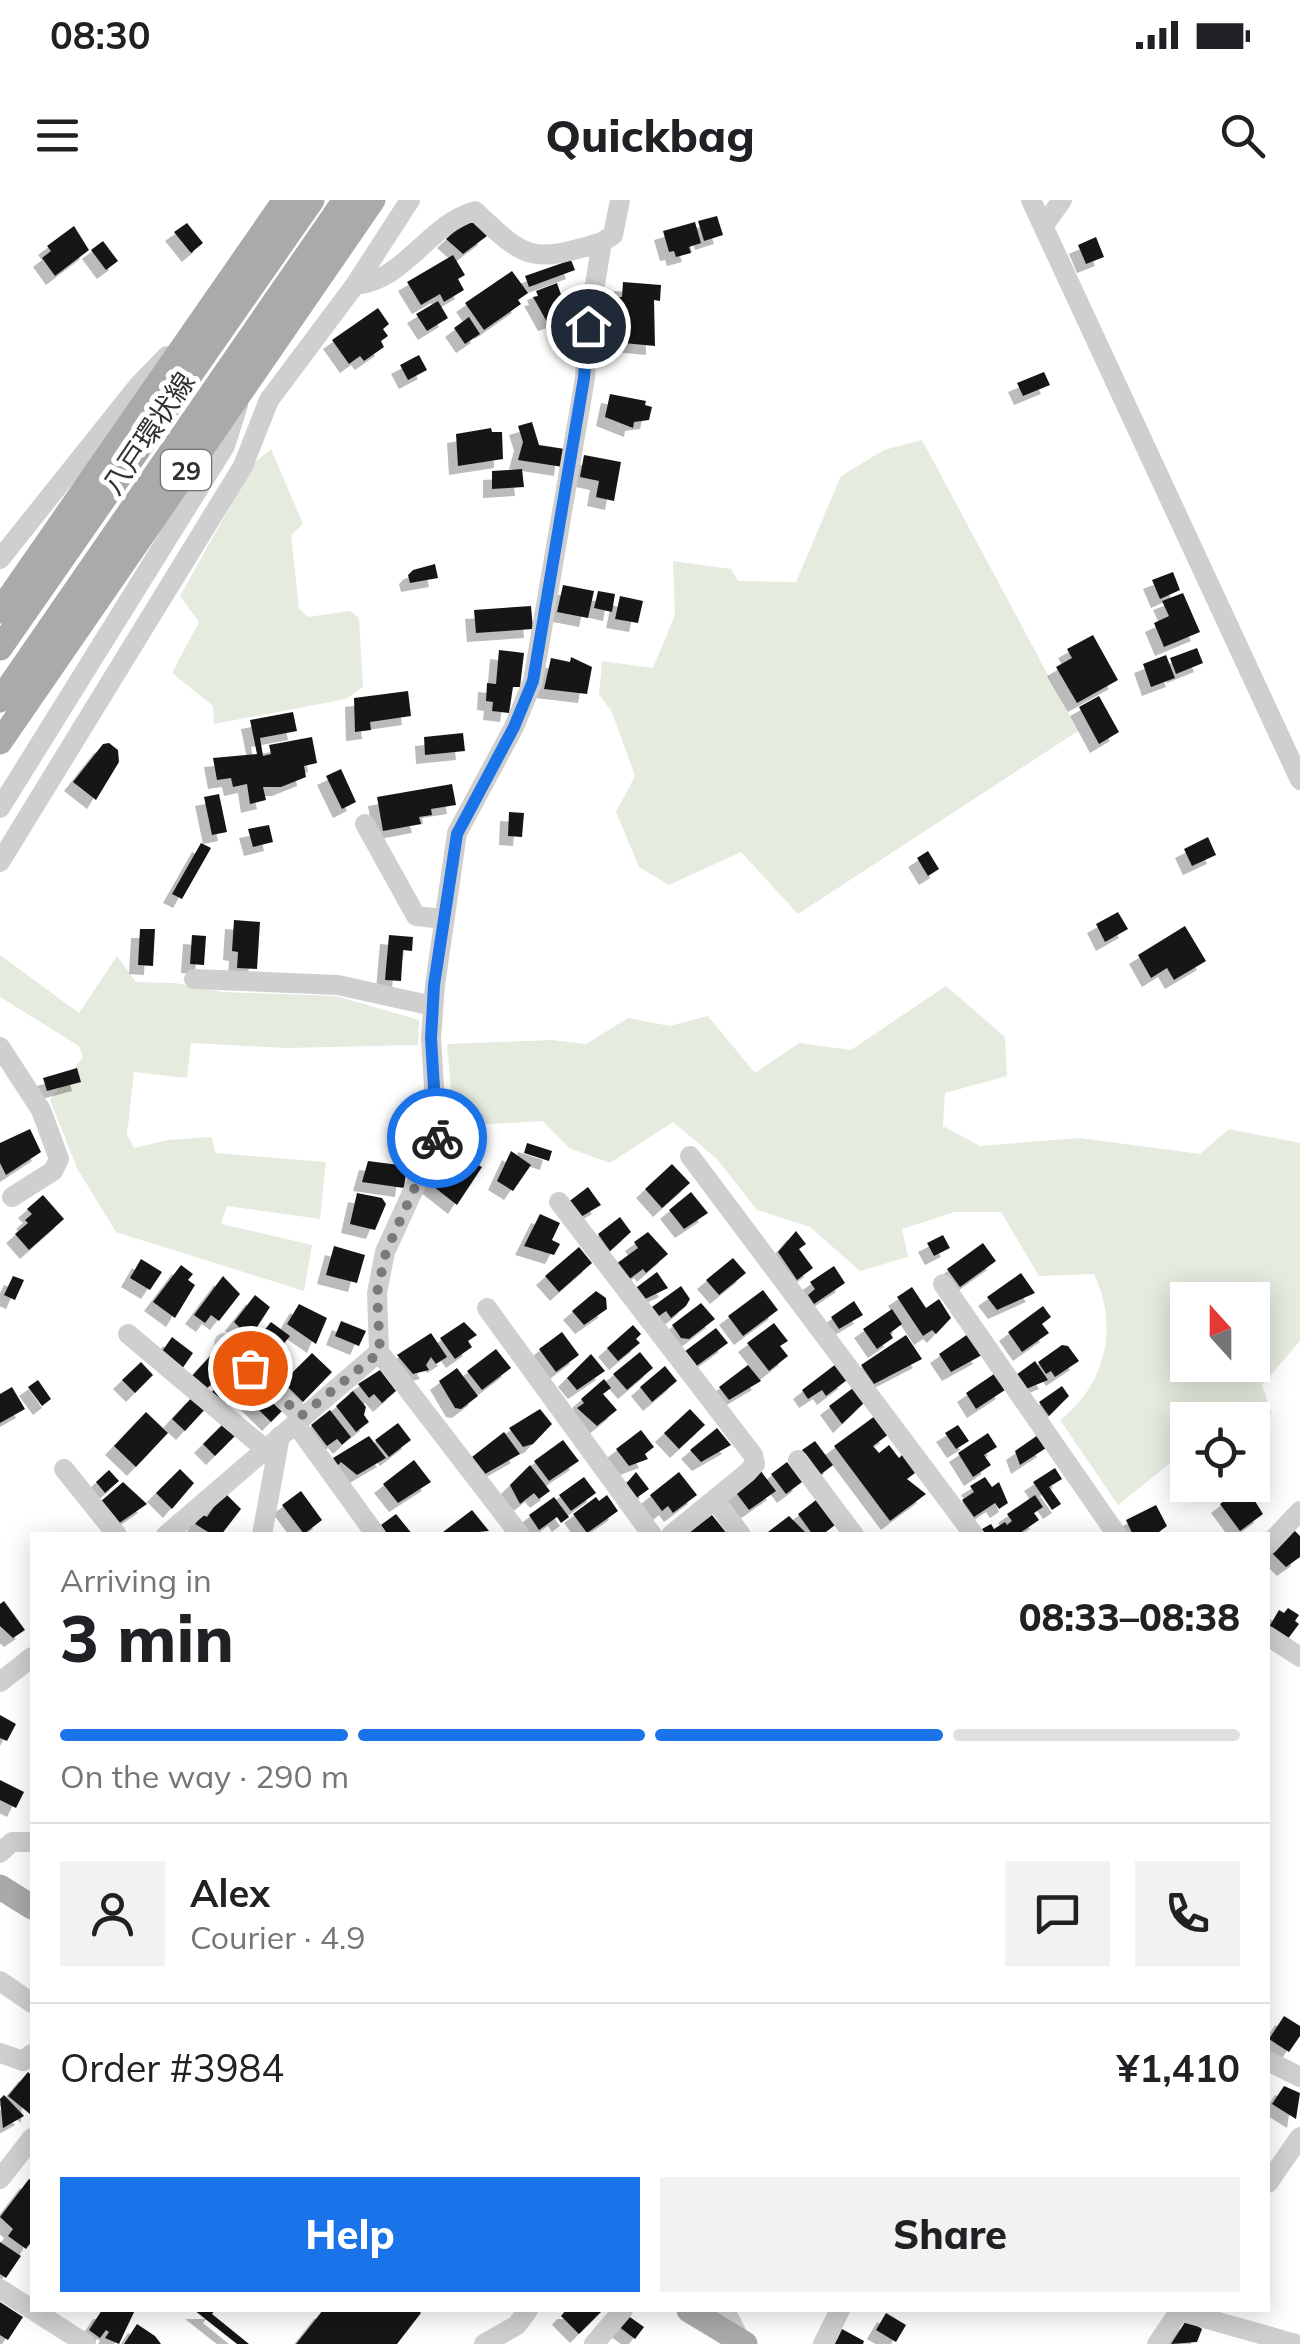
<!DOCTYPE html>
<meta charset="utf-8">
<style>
:root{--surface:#fff;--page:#f2f2f2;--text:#202124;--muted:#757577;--line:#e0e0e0;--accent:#1a73e8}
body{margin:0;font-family:Mulish,"Noto Sans JP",sans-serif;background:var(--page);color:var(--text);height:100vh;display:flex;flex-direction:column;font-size:38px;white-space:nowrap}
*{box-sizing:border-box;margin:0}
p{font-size:32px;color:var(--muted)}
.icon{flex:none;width:55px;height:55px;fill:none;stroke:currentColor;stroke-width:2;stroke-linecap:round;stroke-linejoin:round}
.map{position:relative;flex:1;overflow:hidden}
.details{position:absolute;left:30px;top:1332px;width:1240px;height:780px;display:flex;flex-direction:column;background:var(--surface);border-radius:0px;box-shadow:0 5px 25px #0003}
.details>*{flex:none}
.needle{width:65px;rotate:339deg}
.buttons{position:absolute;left:1170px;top:1082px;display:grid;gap:20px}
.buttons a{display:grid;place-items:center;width:100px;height:100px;border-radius:0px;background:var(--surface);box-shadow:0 5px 25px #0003;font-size:50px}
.pin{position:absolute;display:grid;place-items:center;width:85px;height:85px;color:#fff;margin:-42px;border:5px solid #fff;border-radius:50%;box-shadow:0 2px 10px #0007}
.courier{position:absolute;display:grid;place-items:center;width:100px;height:100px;margin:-50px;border:8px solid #1a73e8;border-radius:50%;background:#fff;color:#222;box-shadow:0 2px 12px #0007}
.headline em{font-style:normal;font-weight:800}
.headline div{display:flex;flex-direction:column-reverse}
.headline{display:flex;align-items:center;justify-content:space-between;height:170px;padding:0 30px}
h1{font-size:65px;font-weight:800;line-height:75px}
.bar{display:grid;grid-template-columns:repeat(4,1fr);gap:15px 10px;align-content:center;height:120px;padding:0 30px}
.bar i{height:12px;border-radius:8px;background:var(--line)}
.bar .active{background:var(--accent)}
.bar p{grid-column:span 4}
.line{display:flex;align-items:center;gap:25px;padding:0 30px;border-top:2px solid var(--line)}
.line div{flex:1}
.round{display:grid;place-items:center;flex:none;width:105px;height:105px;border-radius:0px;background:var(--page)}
.button{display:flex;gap:20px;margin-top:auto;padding:20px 30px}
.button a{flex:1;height:115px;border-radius:0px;background:var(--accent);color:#fff;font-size:40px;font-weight:800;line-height:115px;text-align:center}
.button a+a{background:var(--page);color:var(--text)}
.status{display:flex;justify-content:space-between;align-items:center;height:70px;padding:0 50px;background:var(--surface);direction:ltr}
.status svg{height:28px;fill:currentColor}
header{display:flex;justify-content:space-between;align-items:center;height:130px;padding:0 30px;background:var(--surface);font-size:45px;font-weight:800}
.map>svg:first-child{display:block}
.green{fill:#e5ebdf;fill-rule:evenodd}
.building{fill:#191919;filter:url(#shadow)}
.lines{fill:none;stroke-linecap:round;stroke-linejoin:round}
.minor{stroke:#cfcfcf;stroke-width:20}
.major{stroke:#aaa;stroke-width:25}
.done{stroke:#7a7a7a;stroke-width:10;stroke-dasharray:0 18}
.route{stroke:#1a73e8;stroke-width:12}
.labels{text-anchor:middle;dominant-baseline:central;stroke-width:10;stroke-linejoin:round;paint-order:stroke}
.shield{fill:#fff;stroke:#707070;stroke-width:2.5}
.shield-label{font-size:25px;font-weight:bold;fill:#323232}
.street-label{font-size:28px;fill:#323232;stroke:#fff}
</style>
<div class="status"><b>08:30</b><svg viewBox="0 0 49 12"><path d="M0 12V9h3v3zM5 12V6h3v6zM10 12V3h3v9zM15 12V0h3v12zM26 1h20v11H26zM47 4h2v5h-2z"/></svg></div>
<header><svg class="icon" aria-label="menu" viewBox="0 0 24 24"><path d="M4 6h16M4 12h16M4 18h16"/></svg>Quickbag<svg class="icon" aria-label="search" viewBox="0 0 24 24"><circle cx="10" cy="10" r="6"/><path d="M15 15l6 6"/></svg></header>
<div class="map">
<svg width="1300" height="2144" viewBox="0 0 1300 2144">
<defs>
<filter id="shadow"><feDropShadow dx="-9" dy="9" stdDeviation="0" flood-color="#0004"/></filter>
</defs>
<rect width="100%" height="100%" fill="#fff"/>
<!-- green -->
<path class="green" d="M922,240l156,291 -280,183 -57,-62 -72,33 -30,-18 -23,-55 19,-36 -23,-64 -13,-18 3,-33 51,7 22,-53 -2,-54 58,8 7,12 58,1 45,-106 43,-26z
M271,249l32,75 -12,11 8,74 9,8 42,-6 9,7 4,69 -17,12 -132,25 -1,-18 -41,-33 27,-51 -19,-26 75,-134z
M0,755l79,58 38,-57 19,26 39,1 48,9 113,4 83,24 -1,25 -131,3 -96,-5 -4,35 -53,-6 -7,63 7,13 34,-8 44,-3 3,16 111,9 -6,57 -93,-13 -6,18 91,21 -8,46 -188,-59 -39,-64 -27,-68 33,-43 -4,-11 -79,-49z
M946,786l59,51 2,39 -62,17 -2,33 37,20 100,-8 120,16 29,-25 71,14v198l-38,44 10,29 -19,7 -65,-1 -1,30 -69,55 -58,-85c46,-36 59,-93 34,-146l-55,2 -38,-64h-46l-53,17 6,28 -48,14 -50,-44 -53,-17 -40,-51 -44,-37 -63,41 -41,-15 -26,-27 -89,5 -7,-82 105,-4 34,4 42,-26 42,8 38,-10 47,57 44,-30 52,7zM1188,1100h64v65h-64z"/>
<!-- building -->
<path class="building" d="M472,15l15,21 -24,18 -17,-15z
M717,16l6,19 -19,6 -6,-20z
M695,22l6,21 -12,4 2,6 -15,4 -2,-6 -5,1 -6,-21z
M187,23l16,20 -12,10 -17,-21z
M74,26l15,24 -34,26 -13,-18 9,-7 -4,-5z
M1096,37l8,20 -18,7 -8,-19z
M103,41l15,20 -12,9 -15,-20z
M453,55l12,20 -7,4 6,11 -20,12 -4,-8 -19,11 -14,-23z
M571,60l4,10 -46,17 -4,-11z
M512,71l16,22 -10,7 3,4 -37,26 -19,-27z
M623,82l38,3 -1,16 -6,-1 1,46 -42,-4 4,-45h5z
M557,83l11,32 -21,7 -14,-25 5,-1 -2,-5z
M438,101l10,17 -21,13 -11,-17z
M378,108l11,16 -6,5 5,7 -7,5 3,6 -20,14 -4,-5 -11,8 -17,-24z
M469,117l11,17 -15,10 -11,-16z
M419,155l8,15 -19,10 -8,-15z
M1044,172l6,13 -27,11 -6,-13z
M610,194l36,7 -1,4 7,2 -3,13 -15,2 -1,6 -28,-11z
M532,222l7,23 26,4 -2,18 -45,-7 5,-18 -5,-16z
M491,228l1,4h10l1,27 -45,7 -2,-32z
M584,255l37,7 -7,39 -18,-4 3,-16 -19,-4z
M522,269l2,18 -32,2v-18z
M435,364l3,14 -28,5 -2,-8 5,-5z
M1173,372l7,18 -20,9 -8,-19z
M563,385l31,6 -6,27 -31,-6z
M598,391l17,3 -3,18 -18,-4z
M1183,393l17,39 -36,15 -10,-24 15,-7 -7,-15z
M620,396l23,5 -5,22 -23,-4z
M531,406l2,23 -57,4 -2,-23z
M1093,435l25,45 -41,23 -21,-36 16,-9 -5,-9z
M1197,448l6,15 -27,11 -6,-16z
M499,450l25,3 -4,34h-7l-4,26 -17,-2 1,-9 -7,-1 1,-18 9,1z
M1166,455l9,23 -24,9 -8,-23z
M571,457l21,10 -5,27 -43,-5 7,-31 19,4z
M408,491l3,25 -41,6 1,8 -16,2 -1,-34z
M1099,496l20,36 -20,12 -20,-37z
M293,512l4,19 -37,7 3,18 8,-2 -2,-9 43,-8 5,26 -13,3 2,11 -25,10h-18l3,13 -16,4 -3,-20 -14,3 -2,-9 -14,2 -4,-22 44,-4 -7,-34z
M463,533l2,18 -40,4 -1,-18z
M109,543l9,7 1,12 -23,38 -23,-18 30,-38z
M341,569l15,33 -14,7 -16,-33z
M452,584l4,21 -25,4 1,6 -13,2 2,7 -38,7 -6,-34z
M219,594l8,38 -15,3 -8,-38z
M509,612l15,1 -2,24 -14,-1z
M269,625l4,17 -20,5 -5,-18z
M1208,637l8,18 -24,11 -8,-17z
M201,643l10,5 -29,51 -10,-5z
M928,651l11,18 -11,7 -11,-18z
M1118,712l10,17 -23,13 -9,-18z
M234,720l26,2 -3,47 -20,-1 1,-16 -6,-1z
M1185,726l21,35 -32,19 -7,-12 -16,10 -13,-23z
M140,729h15l-2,37 -15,-1z
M192,735l14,1 -2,29 -14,-1z
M389,735l24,2 -1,14 -9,-1 -2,31 -16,-1z
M77,868l4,14 -34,9 -4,-13z
M30,929l11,23 -35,23 -6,-12v-20z
M527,943l25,8 -3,10 -25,-8z
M448,948l34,19 -25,38 -28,-22z
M511,951l20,14 -18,26 -16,-10z
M368,961l39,5 -3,22 -42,-6z
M672,964l18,19 -28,25 -17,-19z
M588,987l13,18 -22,13 -12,-15z
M691,992l17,21 -24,16 -15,-19z
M357,993l25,5 4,6 -11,26 -25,-6z
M43,995l21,24 -35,31 -14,-16 13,-11 -3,-3 7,-6 -5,-5z
M540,1014l20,9 -8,17 8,4 -6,11 -30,-9z
M620,1017l11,15 -21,19 -12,-17z
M796,1031l10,13 -7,5 14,19 -16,12 -19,-28z
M648,1032l20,22 -22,19 -3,-4 -15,11 -12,-16 22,-16 -4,-6z
M943,1035l7,13 -16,8 -7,-13z
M983,1043l13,18 -36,26 -13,-18z
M334,1046l31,9 -8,28 -31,-8z
M579,1047l13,16 -33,29 -14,-16z
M733,1058l13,15 -27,22 -13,-15z
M141,1059l21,13 -12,18 -20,-12z
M181,1065l12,9 -5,6 7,5 -20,33 -22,-16z
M834,1066l11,17 -31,21 -6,-9 7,-6 -5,-7z
M657,1072l11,16 -27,13 -8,-11z
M1021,1073l14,20 -38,17 -10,-13z
M13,1076l11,4 -9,20 -11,-5z
M223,1076l17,18 -21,27 -8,-6 -6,8 -11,-8z
M681,1086l9,13 -4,7 -15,12 -5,-7 -7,5 -7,-9z
M912,1087l14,21 13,-9 12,19 -15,16 -4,-4 -9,6 -26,-39z
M763,1090l15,20 -35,26 -15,-20z
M596,1091l10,7 1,11 -23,16 -12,-14z
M255,1095l15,12 -20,31 -16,-16z
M854,1101l9,14 -24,14 -8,-12z
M701,1103l14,16 -26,20 -8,-1 -9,-13z
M299,1104l28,14 -11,26 -29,-20z
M1043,1106l8,11 -9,7 7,9 -27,19 -14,-20z
M892,1109l10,15 -12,9 3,5 -16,11 -14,-20z
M341,1121l25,10 -7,15 -24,-10z
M271,1122l19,14 -17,21 -7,-6 -8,10 -11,-9z
M464,1122l13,13 -9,6 4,6 -17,12 -15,-21z
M774,1123l14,18 -8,5 8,10 -19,15 -22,-28z
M633,1125l8,9 -5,5 4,4 -22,18 -11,-13z
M716,1128l12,15 -33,24 -11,-15z
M562,1132l17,23 -23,17 -17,-23z
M431,1133l16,24 -11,7 -5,-7 -5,8 3,5 -16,4 -16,-19z
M968,1134l14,21 -31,17 -12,-18z
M906,1135l16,24 -48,25 -13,-19z
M172,1137l21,16 -11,16 -21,-16z
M1062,1145l6,1 11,15 -24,16 -4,-6 -5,3 -8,-12z
M496,1149l15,19 -29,22 -15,-19z
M640,1152l13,16 -26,22 -14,-16z
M312,1153l20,19 -29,30 -20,-20z
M591,1154l14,17 -28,19 -10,-12z
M210,1156l17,14 -21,19 -14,-13z
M1035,1161l13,19 -22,9 -10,-14z
M141,1162l12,13 -18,18 -13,-13z
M836,1164l11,16 -21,16 -4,-6 -14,9 -6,-9z
M748,1165l13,16 -32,19 -10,-13z
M665,1166l12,15 -25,21 -12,-15z
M457,1168l21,28 -17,13 -6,-1 -16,-27z
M380,1170l16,21 -14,12 -8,-9 -5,4 -11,-14z
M232,1172l11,8 -18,25 -14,-12z
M994,1174l11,16 -29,19 -10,-16z
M604,1179l7,9 -8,6 14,16 -20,16 -20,-18 7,-5 -3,-4z
M38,1180l13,19 -9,7 -14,-19z
M1062,1186l7,10 -20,20 -10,-14z
M12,1187l13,22 -25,14v-29z
M261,1188l22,22 -12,12 -22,-22z
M853,1188l11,15 -22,21 -13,-18z
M353,1191l13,16 -2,8 5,7 -13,10 -20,-26z
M195,1194l13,12 -23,25 -13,-12z
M540,1209l12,15 -19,20 -10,3 -14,-19z
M690,1209l15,16 -26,24 -15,-16z
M330,1210l21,27 -9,8 -5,-6 -10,7 -16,-21z
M146,1212l22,21 -32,34 -22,-21z
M875,1216l14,18 -16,12 6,7 10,-8 10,13 3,-3 13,18 -8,6 19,15 -36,27 -56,-75z
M224,1223l12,12 -21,21 -12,-12z
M398,1223l13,17 -22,17 -14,-17z
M958,1225l11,16 -13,8 -11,-16z
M717,1228l14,17 -30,17 -11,-12z
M641,1230l13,17 -9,7 3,5 -19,7 -13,-17z
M504,1232l16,22 -35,20 -13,-17z
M988,1233l9,14 -13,8 7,10 -18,12 -15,-24z
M1038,1235l8,13 -26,17 -5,-14z
M369,1236l17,22 -29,17 -16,-13 -3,3 -5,-7z
M563,1240l16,21 -30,20 -15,-20z
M815,1241l18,24 -13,10 -18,-25z
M414,1260l17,22 -33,21 -15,-19z
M787,1262l15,20 -16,12 -15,-20z
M530,1265l20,26 -11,8 -5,-6 -14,11 -10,-19z
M1055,1268l7,11 -13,8 12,17 -9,6 -19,-28z
M180,1269l14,14 -22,26 -16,-16z
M109,1270l10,11 -14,12 -9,-11z
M760,1270l16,21 -27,19 -15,-20z
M636,1272l13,17 -14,10 -10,-14z
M679,1272l18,23 -24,18 -5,-7 -6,5 -12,-16z
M584,1277l12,16 -25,18 -12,-16z
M985,1277l7,10 7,-5 9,21 -9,6 -4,-6 -21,14 -12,-17 12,-8 -4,-6z
M123,1282l24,22 -29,20 -18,-22z
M1245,1285l18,29 -23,17 -20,-27z
M301,1291l21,29 -18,14 -22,-29z
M224,1292l17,17 -20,26h-8l-18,-11 7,-10 5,3z
M607,1295l11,16 -31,22 -14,-19 23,-17 3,4z
M1035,1295l8,12 -9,6 5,7 -22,15h-31l-4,-6 9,-5 3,5 11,-7 2,3 5,-4 -5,-7z
M554,1297l15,20 -8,6 -4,-6 -18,13 -10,-15z
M816,1300l19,25 -13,10h-9l-15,-21z
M1156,1305l11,21 -12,9h-22l-7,-15z
M472,1310l17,21 -43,4 -3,-3z
M396,1314l17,21h-25l-7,-10z
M712,1315l16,20h-42z
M789,1316l17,17 -42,2z
M1294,1330l6,6v21l-14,10 -15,-15z
M4,1401l21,29 -12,8 -13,-12v-22z
M1288,1408l11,7 -4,6 4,3 -12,16 -18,-13 10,-17 5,3z
M0,1515l16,9 -9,17 -7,-3z
M0,1580l24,12 -8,16 -16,-8z
M1284,1816l16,10v10l-11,16 -20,-13z
M28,1872l4,4 -2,38 -22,-18z
M1284,1886l16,7 -4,26 -24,-15z
M4,1895l20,21 -21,12 -3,-29z
M29,1979l3,2v60l-6,8 -18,-13 5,-7 -13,-12z
M0,2042l21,14 -15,22 -6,-4z
M0,2102l23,15 -15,23 -8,-5z
M102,2110h33l-16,34 -14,-6 4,-6 -3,-2 -6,8 -11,-8z
M194,2110h21l-3,4 37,30h-12z
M323,2110h95l3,3 -24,31h-101z
M566,2110h37l-24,24 -18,-18z
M886,2113l20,12 -10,17 -20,-12z
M627,2115l17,12 -9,12 -17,-13z
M1187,2119l15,10 -5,13 -26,2z
M137,2124l18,12 6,8h-37z
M842,2129l22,12 -1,3h-28z"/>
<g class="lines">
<!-- minor -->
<path class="minor" d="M1031,0l269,580
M1045,24l17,-24
M355,85c51,-5 72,-60 120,-74 52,50 57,52 127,31
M0,359l138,-173 29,-30
M0,608l225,-362 13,-41
M365,624l51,92 27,3
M0,662l243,-396 26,-66 86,-115 55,-85
M194,779l144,6 95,21
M0,847l41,63 18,49 -6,12 -41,26
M690,956l284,379
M559,1002l194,253 2,9 -7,8 -77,63
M943,1084l174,251
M487,1108l165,227
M128,1134l137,115
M224,1143l77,73
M379,1152l141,183
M295,1223l81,112
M798,1260l56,75
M64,1269l53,66
M715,1300l26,35
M166,1335l213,-183 -2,-59 8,-41 52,-114 -6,-100 4,-53 22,-152 57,-106 19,-46 52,-303 3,-52 14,-84 11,-7 7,-35
M262,1335l18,-99
M1268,1345l32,-34
M1268,1436l32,21
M0,1482l32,-25
M0,1653l12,-11h20
M0,1781l32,22
M0,1853l23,8 9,-7
M1268,1861l32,16
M0,1979l32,-41
M1268,1983l32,-46
M0,2089l86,55
M725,2110l16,32
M1179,2111l117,33
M484,2144l33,-19 11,-15
M594,2144l29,-34
M823,2144l17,-34
M1157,2144l23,-34"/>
<!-- major -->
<path class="major" d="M0,411l285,-411
M0,448l312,-448
M0,500l345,-500
M0,542l373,-542
M0,1687l32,20
M689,2110l56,34"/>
</g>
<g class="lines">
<!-- done -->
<path class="done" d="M250,1168l51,48 79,-64 -3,-59 9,-41 51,-114"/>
<!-- route -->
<path class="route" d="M437,938l-6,-100 3,-53 23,-151 57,-107 19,-46 51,-303 4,-52"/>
</g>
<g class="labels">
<!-- shield labels -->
<rect class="shield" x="161" y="250" width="50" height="40" rx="8"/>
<g class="shield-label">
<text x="186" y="270">29</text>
</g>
<!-- street labels -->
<g class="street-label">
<text transform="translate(148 233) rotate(-56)">八戸環状線</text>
</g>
</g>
</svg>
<div class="buttons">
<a><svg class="needle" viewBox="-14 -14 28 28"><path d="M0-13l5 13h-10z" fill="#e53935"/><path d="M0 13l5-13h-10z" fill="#757577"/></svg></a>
<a><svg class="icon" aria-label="locate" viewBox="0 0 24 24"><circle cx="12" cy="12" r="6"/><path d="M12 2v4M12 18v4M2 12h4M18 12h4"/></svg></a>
</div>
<div class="pin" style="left:250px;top:1168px;background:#ea580c"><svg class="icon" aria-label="bag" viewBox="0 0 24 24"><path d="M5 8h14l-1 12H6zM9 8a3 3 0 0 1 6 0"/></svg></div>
<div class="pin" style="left:588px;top:126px;background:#1f2937"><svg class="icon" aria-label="home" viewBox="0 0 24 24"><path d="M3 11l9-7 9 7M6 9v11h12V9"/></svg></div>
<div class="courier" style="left:437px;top:938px"><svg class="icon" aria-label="bike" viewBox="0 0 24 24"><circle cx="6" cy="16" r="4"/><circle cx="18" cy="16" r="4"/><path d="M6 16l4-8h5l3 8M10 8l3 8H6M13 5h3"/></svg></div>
<section class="details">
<div class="headline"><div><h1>3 min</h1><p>Arriving in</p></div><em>08:33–08:38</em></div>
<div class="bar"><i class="active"></i><i class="active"></i><i class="active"></i><i></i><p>On the way · 290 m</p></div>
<div class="line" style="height:180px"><a class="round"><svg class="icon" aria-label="person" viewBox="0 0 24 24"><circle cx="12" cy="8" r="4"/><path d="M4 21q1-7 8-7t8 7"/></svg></a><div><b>Alex</b><p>Courier · 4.9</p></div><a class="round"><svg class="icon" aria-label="chat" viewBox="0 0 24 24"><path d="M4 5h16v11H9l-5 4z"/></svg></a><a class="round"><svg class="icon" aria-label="phone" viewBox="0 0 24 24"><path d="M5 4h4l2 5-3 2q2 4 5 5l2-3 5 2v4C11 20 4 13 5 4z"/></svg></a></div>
<div class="line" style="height:130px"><div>Order #3984</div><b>¥1,410</b></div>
<div class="button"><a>Help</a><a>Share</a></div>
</section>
</div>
